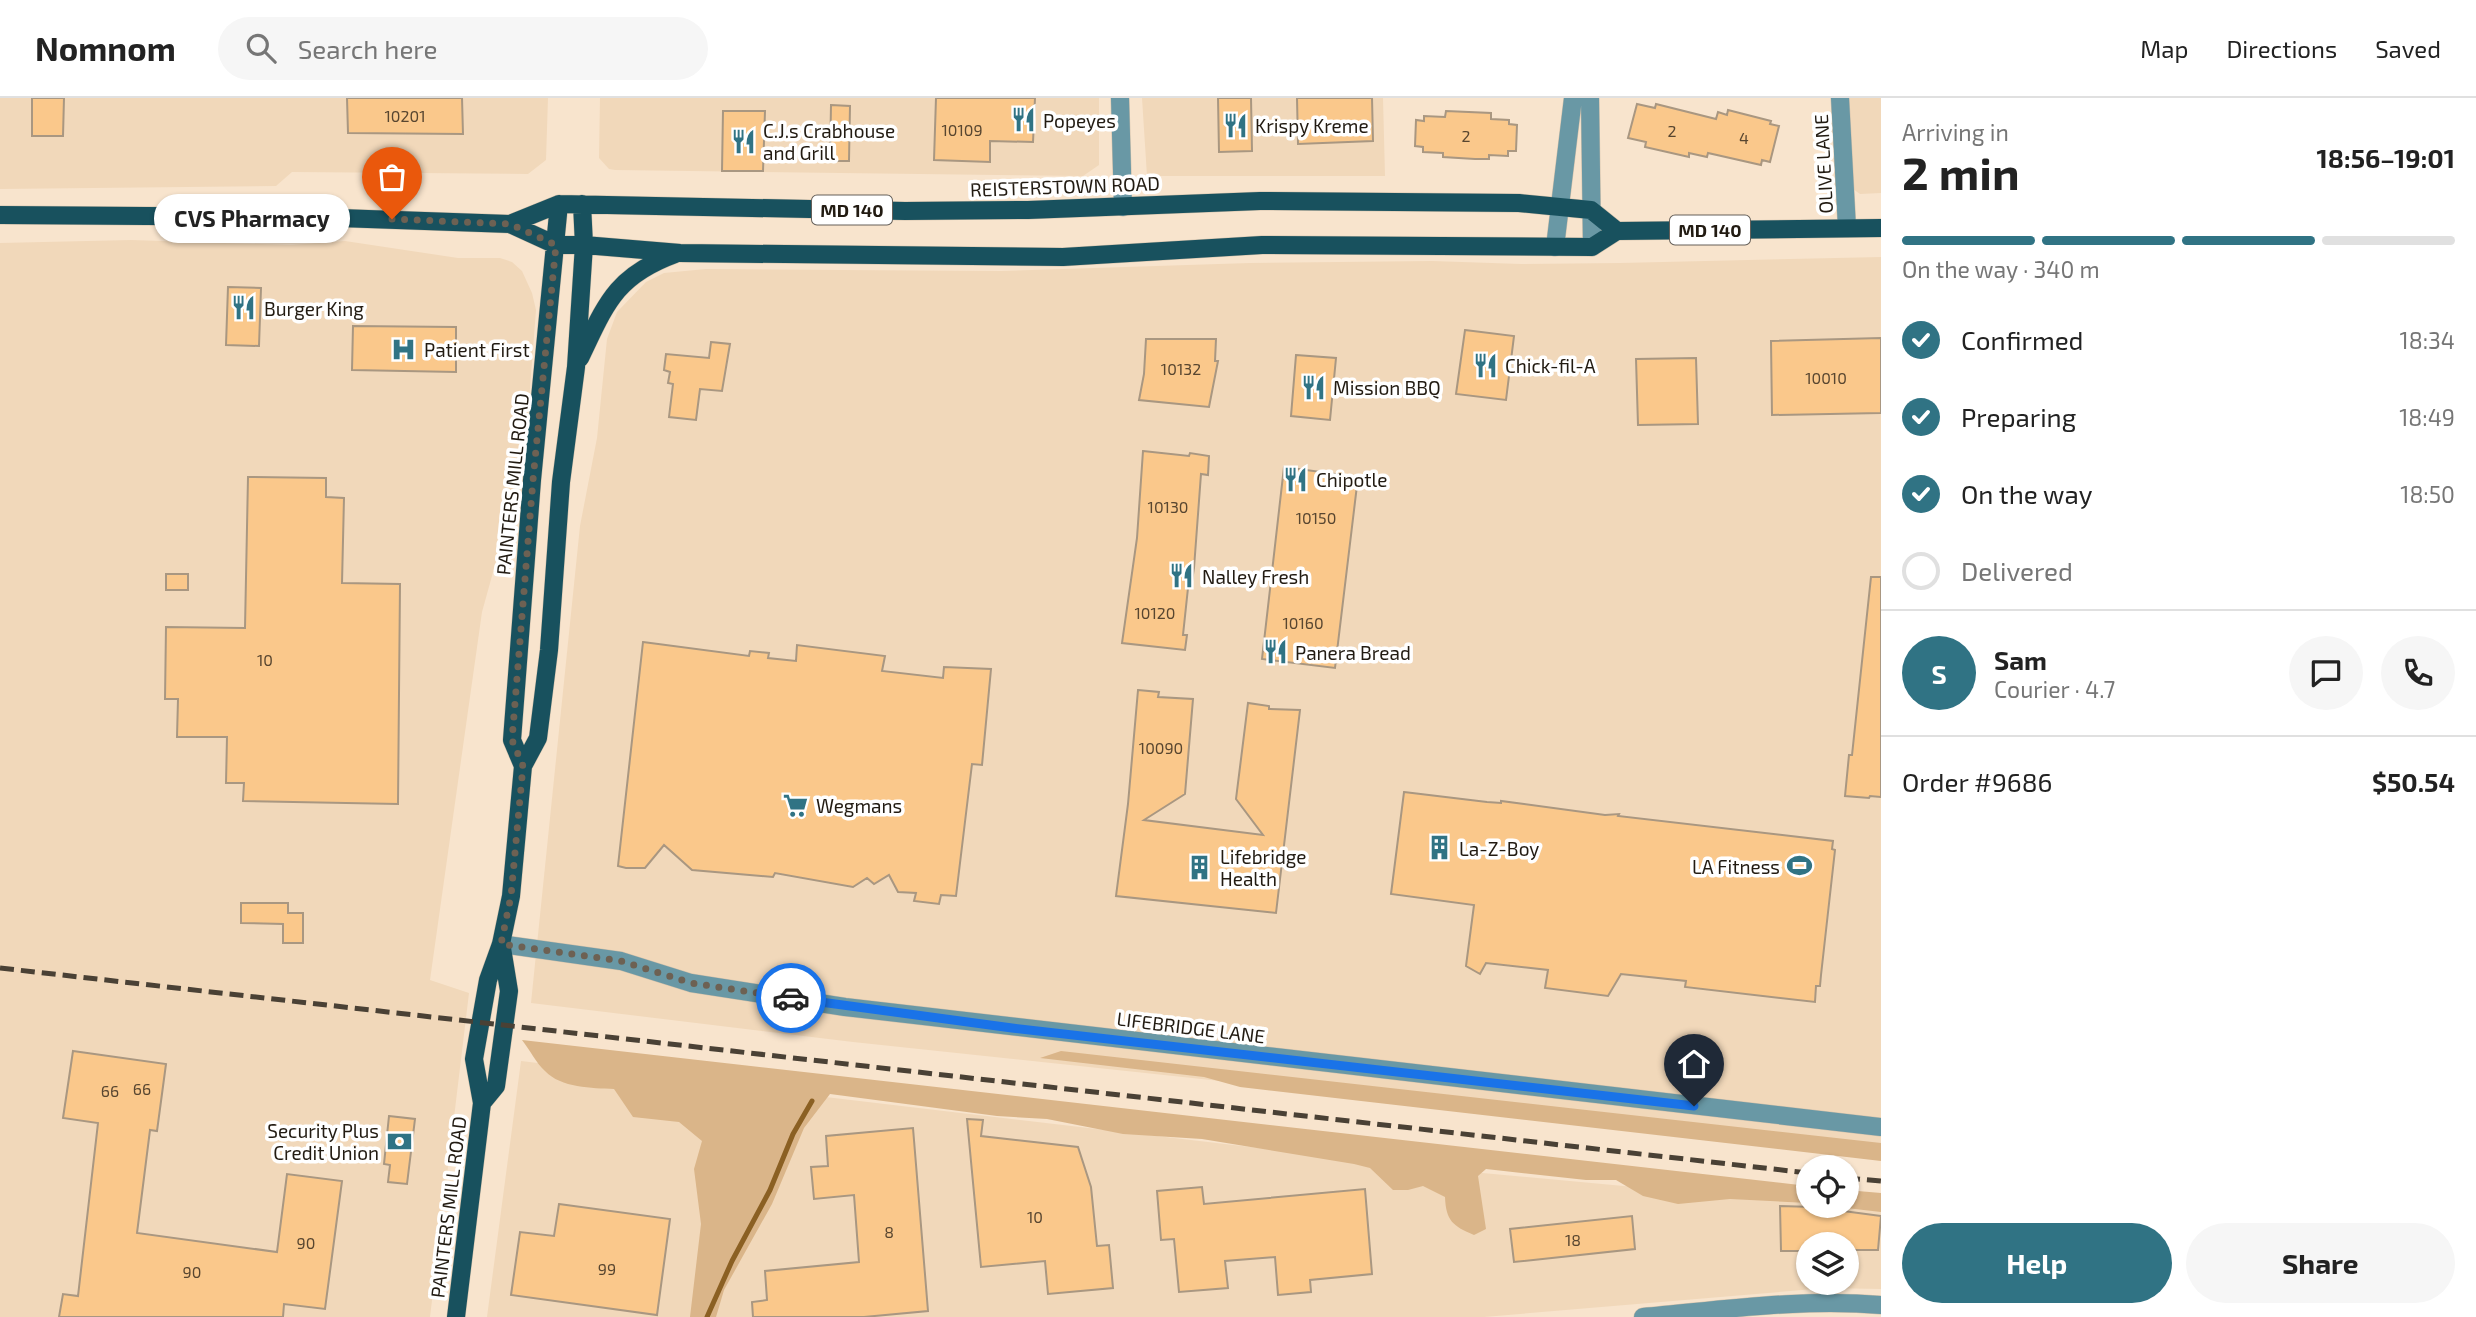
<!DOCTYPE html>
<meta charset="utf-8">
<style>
:root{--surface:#fff;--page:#f6f6f6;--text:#222;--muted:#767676;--line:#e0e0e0;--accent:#307384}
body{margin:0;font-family:"Exo 2",sans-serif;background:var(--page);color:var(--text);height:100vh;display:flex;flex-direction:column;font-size:26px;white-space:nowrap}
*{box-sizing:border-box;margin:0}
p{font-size:23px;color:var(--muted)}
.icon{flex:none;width:38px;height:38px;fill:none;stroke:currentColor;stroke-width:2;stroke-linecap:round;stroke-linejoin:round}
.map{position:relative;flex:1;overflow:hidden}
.sheet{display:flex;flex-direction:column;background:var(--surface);width:595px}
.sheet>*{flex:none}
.buttons{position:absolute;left:1796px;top:1057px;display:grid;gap:14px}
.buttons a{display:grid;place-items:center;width:63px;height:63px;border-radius:50%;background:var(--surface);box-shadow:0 2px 5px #0004;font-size:35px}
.pin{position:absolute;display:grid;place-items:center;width:60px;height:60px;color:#fff;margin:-72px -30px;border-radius:50% 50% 50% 0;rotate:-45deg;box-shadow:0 0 7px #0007}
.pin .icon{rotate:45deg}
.courier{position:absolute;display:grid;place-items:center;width:70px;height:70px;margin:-35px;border:5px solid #1a73e8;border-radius:50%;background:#fff;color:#222;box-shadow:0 2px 9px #0007}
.bubble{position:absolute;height:49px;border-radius:24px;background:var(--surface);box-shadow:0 2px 5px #0004;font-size:23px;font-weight:700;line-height:49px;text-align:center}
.overview em{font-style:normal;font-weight:700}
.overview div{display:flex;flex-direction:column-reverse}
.overview{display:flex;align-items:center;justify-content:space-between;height:119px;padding:0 21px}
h1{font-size:46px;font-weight:700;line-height:52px}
.bar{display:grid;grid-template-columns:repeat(4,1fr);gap:10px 7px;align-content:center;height:84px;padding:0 21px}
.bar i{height:9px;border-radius:5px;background:var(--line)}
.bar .selected{background:var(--accent)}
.bar p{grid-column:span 4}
.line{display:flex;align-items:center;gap:18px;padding:0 21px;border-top:2px solid var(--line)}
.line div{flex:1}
.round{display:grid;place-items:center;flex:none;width:74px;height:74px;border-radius:37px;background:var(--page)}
ol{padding:0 21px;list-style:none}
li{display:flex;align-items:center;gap:21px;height:77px}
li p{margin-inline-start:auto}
li .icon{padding:7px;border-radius:50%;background:var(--accent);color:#fff;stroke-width:4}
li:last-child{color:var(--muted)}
li i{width:38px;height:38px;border:4px solid var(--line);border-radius:50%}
.button{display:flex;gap:14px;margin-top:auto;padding:14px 21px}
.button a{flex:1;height:80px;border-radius:42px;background:var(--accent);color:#fff;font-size:28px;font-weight:700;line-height:80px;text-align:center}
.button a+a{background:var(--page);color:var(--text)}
header{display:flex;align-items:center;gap:42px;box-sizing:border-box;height:98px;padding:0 35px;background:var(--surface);border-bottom:2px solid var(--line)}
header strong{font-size:33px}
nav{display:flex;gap:38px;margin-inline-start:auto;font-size:24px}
.search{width:490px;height:63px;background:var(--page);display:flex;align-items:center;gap:18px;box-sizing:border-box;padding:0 24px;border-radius:38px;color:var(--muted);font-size:26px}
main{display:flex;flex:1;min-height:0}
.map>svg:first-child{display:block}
.built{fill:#f1d8ba;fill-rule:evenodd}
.green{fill:#dab589}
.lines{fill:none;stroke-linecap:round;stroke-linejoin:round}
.stream{stroke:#8b6023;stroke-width:5}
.building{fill:#fac88b;stroke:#a99781;stroke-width:2}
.minor-casing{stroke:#d1c0ab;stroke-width:19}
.major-casing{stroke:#d1c0ab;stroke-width:19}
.minor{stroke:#6998a5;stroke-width:18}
.major{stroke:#18515e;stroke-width:18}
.rail{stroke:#4a4135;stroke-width:5;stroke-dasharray:14 7;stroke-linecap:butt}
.done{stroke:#6d6153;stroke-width:7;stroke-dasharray:0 12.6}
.route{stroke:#1a73e8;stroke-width:9}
.labels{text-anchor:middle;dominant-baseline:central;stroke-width:7;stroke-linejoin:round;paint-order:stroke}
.number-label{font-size:16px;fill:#584630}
.shield{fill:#fff;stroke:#645f59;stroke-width:2}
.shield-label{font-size:18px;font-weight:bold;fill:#221b12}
.poi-label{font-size:19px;fill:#221b12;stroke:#fff;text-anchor:start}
.street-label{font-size:19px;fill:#221b12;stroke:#fff}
</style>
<header>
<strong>Nomnom</strong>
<div class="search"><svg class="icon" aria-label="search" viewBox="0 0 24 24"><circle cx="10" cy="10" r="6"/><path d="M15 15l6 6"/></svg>Search here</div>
<nav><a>Map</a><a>Directions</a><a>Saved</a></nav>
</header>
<main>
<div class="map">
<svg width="1881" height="1219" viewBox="0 0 1881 1219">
<rect width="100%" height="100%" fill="#f8e4cd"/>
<!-- built -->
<path class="built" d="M0,0h548l-2,62 -18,14 -236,-2 -16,14 -276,3z
M600,0h499v67l-16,11 -468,-6 -6,-1 -10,-11z
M1142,0h241l2,78h-238z
M1834,0h47v95l-21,1 -25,-18z
M131,142l160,5 54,-4 113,17h42l12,4 10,9 10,22 4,17 -9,117 -11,62 -34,123 -52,368 39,13 -39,324h-430v-1074z
M1881,159v894l-1028,-109 -322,-39 49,-477 17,-88 10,-99 10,-27 29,-30 18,-9 42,-4 295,2 249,-8 182,-2 89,3 99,-1z
M521,963l907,107 380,35v3l73,3v80l-55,-1 -342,29h-997zM1808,1146h38v39h-38z"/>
<!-- green -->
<path class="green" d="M522,942l1286,146v17l-78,-4 -52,5 -35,-8 -27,-16h-30l-100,-11 -8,7 8,53 -12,6c-21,-9 -28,-14 -29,-38l-22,-11 -15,4h-15l-23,-22 -16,-4 -152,-25 -79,-5 -76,-15 -50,-3 -167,-22 -26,34 -32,76 -48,86 -8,27h-26l11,-93 -7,-55 8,-28 -23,-19 -46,-5 -19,-28c-22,-1 -53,-1 -69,-18 -9,-8 -15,-21 -23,-31z
M1061,953l820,92v18l-641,-74 -36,-10 -164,-19z
M1846,1092l35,3v19l-52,-6h17z"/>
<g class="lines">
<!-- stream -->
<path class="stream" d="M707,1219l25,-56 38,-71 23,-56 19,-33"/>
</g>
<!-- building -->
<path class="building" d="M32,0h32l-1,38h-31z
M347,0h115l1,36 -115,-1z
M936,0h99l-2,44 -43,-1v21l-56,-2z
M1218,0h33l1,53 -33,1z
M1297,0h75l1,43 -75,3z
M1637,6l18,4 1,-4 60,15 2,-7 9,3 1,-5 43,11 -1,3 9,2 -9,36 -8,-2 -1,5 -53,-12 -1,4 -18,-4v4l-44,-10 1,-5 -18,-4z
M831,7l19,1 -1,55h-19z
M723,13h42l-2,60h-41z
M1446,13l45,2v6l18,1v4l8,1 -1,26h-8v5l-19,-1v4h-14l-32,-2v-4l-20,-1v-5l-8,-1 1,-26 8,1v-5l21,1z
M228,189l33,1 -2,58 -33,-1z
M353,228l103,1v45l-104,-2z
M1465,232l49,6 -8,64 -50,-6z
M1881,240v75l-109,2 -1,-74z
M1146,241h70l-1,22h3l-9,46 -70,-7 5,-26z
M711,244l19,2 -8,47 -22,-2 -4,31 -27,-3 4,-33 -5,-1 2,-11 -6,-2 2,-16 43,4z
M1296,257l40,3 -6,62 -39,-4z
M1696,260l2,66 -60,1 -2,-66z
M1143,353l46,5 1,-3 19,3 -1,19 -7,-1 -7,94 -3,20h-3l-5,47h4l-2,15 -63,-7 15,-105z
M1284,369l74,10 -23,191 -73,-9z
M248,379l78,1v19l18,1 -2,85 58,1 -2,220 -155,-3 1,-18h-18l1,-46h-50l1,-38h-13l1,-72 79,1z
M166,476h22v16h-22z
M1871,479h10v220l-11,-1 -1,2 -24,-2 4,-41h3z
M643,544l106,14 1,-5 19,2 -1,5 28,3 1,-16 88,11 -3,15 61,7 1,-11 47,2 -9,96 -10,-1 -16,132 -15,-1 -2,9 -25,-3 2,-8 -18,-1 -9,-17 -15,9 -7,-6 -14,9 -78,-14 -2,4 -81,-7 -28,-25 -19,23h-19l-8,-2z
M1138,592l21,2 -1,5 35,2 -8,95 -41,26 119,15 -27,-36 12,-96 21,3v3l31,1 -24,203 -160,-17 12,-92z
M1404,694l83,10 14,1v-2l104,14 14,-1 -1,2 215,25 -1,8 3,1 -14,125 -1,11h-4l-1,16 -130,-15 1,-6 -65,-7 -13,22 -63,-8 3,-18 -62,-7 -6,11 -14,-8 8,-61 -83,-11z
M241,805h47v10h15v30h-20v-19l-42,-1z
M73,953l93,13 -9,67 -7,-1 -13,103 140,19 10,-78 55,7 -17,128 -41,-5 -1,13h-224l4,-23 15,2 20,-173 -35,-5z
M389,1018l26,3 -8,65 -19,-2 2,-17 -6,-1z
M967,1021l16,1 -2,16 97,11 13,40 6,59 12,-1 4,43 -65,6 -3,-33 -64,6z
M913,1030l15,183 -64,6h-111l-1,-15 15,-2 -2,-29 94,-9 -5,-67 -40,4 -3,-32 17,-1 -2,-30z
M1202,1089l2,17 161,-15 7,85 -62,6 1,12 -33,3 -3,-38 -50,4 3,27 -49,4 -5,-53 -13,1 -4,-49z
M559,1106l111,15 -13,96 -146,-20 9,-63 34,4z
M1780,1108l33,1 68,9 -3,34h-32v-6h-38v7h-27z
M1632,1118l3,33 -121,13 -4,-33z"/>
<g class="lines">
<defs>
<path id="minor" d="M1120,0l3,109
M1590,0l2,149
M1840,0l7,130
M1555,149l18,-149
M501,846l120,17 70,22 154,24 1036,120
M1643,1219c79,-7 159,-19 238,-12"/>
<path id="major" d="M0,117l311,2 199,7 46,21h28l96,8 383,4 199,-12 330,2 25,-16 264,-3
M510,126l49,-20 346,7 123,-1 232,-9 259,2 72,7 26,21
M580,260c26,-54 35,-82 95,-104
M523,668l-11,-26 20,-260 27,-276
M482,1005l14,-17 13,-95 -7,-43
M456,1219l26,-214 -8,-44 14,-79 13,-36 10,-48 12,-130 15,-28 11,-88 12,-168 15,-115 8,-122 -2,-41"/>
</defs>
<!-- minor casing -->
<use href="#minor" class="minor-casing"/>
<!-- major casing -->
<use href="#major" class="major-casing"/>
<!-- minor -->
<use href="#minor" class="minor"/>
<!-- major -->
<use href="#major" class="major"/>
<!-- rail -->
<path class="rail" d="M0,870l1808,205
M1846,1080l35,3"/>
</g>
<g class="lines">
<!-- done -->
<path class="done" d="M392,121l118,5 46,21 -23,235 -21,260 11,26 -12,130 -10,48 120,17 70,22 100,15"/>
<!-- route -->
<path class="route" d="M791,900l221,30 682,78"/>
</g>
<!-- icons -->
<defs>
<symbol id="restaurant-bare" viewBox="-9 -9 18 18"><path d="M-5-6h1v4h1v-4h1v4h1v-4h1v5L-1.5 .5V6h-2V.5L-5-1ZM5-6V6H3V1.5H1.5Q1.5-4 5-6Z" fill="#307384" stroke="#fff" stroke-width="2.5" paint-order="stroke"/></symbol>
<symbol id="hospital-bare" viewBox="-9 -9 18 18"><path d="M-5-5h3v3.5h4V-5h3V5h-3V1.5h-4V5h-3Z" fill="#307384" stroke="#fff" stroke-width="2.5" paint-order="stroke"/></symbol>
<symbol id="supermarket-bare" viewBox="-9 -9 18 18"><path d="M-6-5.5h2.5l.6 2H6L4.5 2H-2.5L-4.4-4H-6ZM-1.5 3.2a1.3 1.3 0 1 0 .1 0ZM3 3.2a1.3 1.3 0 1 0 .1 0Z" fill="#307384" stroke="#fff" stroke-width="2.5" paint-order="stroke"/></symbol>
<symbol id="building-bare" viewBox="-9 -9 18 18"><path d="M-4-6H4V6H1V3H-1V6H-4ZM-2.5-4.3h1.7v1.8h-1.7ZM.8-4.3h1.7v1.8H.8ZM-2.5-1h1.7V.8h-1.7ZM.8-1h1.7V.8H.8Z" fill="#307384" stroke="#fff" stroke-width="2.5" paint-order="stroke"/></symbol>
<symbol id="stadium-bare" viewBox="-9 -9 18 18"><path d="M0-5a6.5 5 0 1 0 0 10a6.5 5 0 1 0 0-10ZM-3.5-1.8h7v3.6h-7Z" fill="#307384" stroke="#fff" stroke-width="2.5" paint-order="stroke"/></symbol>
<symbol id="bank-bare" viewBox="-9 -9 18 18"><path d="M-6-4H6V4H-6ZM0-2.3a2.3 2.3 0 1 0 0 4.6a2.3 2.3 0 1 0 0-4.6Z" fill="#307384" stroke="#fff" stroke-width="2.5" paint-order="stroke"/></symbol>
</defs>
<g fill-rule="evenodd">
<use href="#restaurant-bare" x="1006" y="4" width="35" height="35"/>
<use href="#restaurant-bare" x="1218" y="10" width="35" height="35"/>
<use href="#restaurant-bare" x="726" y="26" width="35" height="35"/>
<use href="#restaurant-bare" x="226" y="192" width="35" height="35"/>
<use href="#hospital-bare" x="386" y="234" width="35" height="35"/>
<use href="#restaurant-bare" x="1468" y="250" width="35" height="35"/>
<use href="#restaurant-bare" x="1296" y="272" width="35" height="35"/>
<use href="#restaurant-bare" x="1278" y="364" width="35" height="35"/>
<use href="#restaurant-bare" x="1164" y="460" width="35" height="35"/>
<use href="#restaurant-bare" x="1258" y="536" width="35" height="35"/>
<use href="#supermarket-bare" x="778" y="690" width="35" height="35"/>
<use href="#building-bare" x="1422" y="732" width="35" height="35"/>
<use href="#stadium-bare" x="1782" y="750" width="35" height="35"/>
<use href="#building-bare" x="1182" y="752" width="35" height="35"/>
<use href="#bank-bare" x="382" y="1026" width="35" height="35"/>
</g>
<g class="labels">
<!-- number labels -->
<g class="number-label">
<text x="405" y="17">10201</text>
<text x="962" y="31">10109</text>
<text x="1672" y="32">2</text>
<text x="1466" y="37">2</text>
<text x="1744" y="39">4</text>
<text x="1181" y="270">10132</text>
<text x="1826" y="279">10010</text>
<text x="1168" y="408">10130</text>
<text x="1316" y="419">10150</text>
<text x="1155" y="514">10120</text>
<text x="1303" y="524">10160</text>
<text x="265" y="561">10</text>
<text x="1161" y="649">10090</text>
<text x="142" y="990">66</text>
<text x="110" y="992">66</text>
<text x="1035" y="1118">10</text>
<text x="889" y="1133">8</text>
<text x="1573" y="1141">18</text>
<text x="306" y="1144">90</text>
<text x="607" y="1170">99</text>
<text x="192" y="1173">90</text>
</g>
<!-- shield labels -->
<g class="shield">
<rect x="812" y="97.5" width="80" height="29" rx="5"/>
<rect x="1670" y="117.5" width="80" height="29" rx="5"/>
</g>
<g class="shield-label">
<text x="852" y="112">MD 140</text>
<text x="1710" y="132">MD 140</text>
</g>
<!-- poi labels -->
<g class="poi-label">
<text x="1043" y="22">Popeyes</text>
<text x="1255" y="27">Krispy Kreme</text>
<text x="763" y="32">C.J.s Crabhouse<tspan x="763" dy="22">and Grill</tspan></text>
<text x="264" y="210">Burger King</text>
<text x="424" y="251">Patient First</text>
<text x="1505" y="267">Chick-fil-A</text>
<text x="1333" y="289">Mission BBQ</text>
<text x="1316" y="381">Chipotle</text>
<text x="1202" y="478">Nalley Fresh</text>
<text x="1295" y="554">Panera Bread</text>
<text x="816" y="707">Wegmans</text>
<text x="1459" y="750">La-Z-Boy</text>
<text x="1220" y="758">Lifebridge<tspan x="1220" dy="22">Health</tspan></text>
<text x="1780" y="768" text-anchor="end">LA Fitness</text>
<text x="379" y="1032" text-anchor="end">Security Plus<tspan x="379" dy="22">Credit Union</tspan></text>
</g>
<!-- street labels -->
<g class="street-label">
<text transform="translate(1823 66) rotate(-93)">OLIVE LANE</text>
<text transform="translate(1065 88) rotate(-2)">REISTERSTOWN ROAD</text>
<text transform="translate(512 386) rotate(-84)">PAINTERS MILL ROAD</text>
<text transform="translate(1191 929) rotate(7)">LIFEBRIDGE LANE</text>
<text transform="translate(448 1109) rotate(-83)">PAINTERS MILL ROAD</text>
</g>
</g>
</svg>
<div class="buttons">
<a><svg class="icon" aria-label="locate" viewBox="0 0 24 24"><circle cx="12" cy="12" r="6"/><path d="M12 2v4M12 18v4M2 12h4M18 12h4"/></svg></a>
<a><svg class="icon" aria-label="layers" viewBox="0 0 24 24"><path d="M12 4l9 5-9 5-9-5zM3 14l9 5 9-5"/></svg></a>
</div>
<div class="pin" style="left:392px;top:121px;background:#ea580c"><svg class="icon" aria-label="bag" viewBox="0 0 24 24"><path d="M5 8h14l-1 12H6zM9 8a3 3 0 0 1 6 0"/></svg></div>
<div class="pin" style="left:1694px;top:1008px;background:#1f2937"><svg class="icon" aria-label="home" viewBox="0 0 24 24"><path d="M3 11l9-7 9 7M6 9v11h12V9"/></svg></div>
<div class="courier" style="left:791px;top:900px"><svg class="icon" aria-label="car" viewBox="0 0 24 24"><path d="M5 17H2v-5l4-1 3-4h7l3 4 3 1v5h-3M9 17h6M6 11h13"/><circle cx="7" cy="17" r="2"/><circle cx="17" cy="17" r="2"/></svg></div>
<div class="bubble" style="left:154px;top:96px;width:196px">CVS Pharmacy</div>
</div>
<section class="sheet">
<div class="overview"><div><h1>2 min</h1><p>Arriving in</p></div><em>18:56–19:01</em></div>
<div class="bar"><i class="selected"></i><i class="selected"></i><i class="selected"></i><i></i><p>On the way · 340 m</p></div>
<ol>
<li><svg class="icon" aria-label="check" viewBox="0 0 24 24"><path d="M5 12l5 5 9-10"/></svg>Confirmed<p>18:34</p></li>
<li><svg class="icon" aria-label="check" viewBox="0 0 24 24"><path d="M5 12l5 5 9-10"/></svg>Preparing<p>18:49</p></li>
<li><svg class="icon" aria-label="check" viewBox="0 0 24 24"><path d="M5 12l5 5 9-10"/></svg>On the way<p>18:50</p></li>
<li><i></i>Delivered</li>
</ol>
<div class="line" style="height:126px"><b class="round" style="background:var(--accent);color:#fff">S</b><div><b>Sam</b><p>Courier · 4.7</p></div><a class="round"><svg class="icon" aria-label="chat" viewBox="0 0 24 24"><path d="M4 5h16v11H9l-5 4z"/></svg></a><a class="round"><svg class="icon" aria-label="phone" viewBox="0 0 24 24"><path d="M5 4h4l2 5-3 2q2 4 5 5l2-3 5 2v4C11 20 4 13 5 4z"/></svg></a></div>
<div class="line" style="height:91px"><div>Order #9686</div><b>$50.54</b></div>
<div class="button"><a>Help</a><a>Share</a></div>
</section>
</main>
